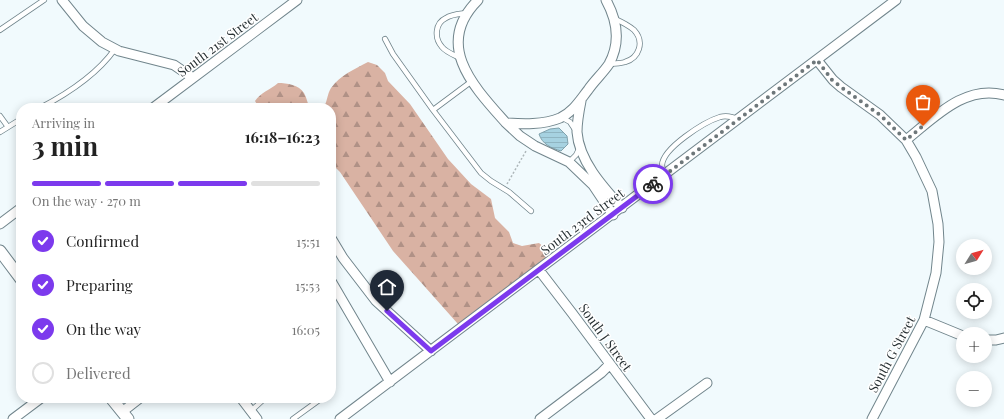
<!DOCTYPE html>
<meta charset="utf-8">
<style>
:root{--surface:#fff;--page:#f2f2f2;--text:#222;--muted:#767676;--line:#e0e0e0;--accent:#7c3aed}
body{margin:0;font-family:"Playfair Display",serif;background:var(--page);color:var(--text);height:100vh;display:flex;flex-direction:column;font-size:15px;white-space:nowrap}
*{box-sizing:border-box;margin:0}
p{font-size:13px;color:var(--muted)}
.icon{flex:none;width:22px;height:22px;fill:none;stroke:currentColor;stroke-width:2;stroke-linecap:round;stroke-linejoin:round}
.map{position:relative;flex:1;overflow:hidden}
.details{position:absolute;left:16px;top:103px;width:320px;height:300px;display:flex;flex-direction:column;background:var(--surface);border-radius:16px;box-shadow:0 2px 10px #0003}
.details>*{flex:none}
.needle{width:26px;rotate:53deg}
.controls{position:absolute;left:956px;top:239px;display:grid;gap:8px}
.controls a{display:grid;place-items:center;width:36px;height:36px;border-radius:50%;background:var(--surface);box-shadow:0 2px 10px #0003;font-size:20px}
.pin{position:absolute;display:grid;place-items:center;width:34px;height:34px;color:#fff;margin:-41px -17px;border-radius:50% 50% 50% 0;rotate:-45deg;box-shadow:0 0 4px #0007}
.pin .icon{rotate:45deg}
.courier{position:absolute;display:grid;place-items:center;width:40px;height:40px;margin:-20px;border:3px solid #7c3aed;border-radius:50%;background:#fff;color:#222;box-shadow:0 1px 5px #0007}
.summary em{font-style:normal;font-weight:700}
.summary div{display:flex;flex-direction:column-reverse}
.summary{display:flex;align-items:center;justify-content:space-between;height:68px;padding:0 16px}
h1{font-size:26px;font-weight:700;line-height:30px}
.bar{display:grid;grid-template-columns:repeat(4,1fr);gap:6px 4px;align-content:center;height:48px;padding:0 16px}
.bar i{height:5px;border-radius:3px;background:var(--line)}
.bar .on{background:var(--accent)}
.bar p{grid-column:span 4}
ol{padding:0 16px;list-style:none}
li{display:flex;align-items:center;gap:12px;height:44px}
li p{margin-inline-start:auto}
li .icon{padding:4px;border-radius:50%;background:var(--accent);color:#fff;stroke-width:4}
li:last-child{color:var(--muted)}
li i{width:22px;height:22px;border:2px solid var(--line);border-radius:50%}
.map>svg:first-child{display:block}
.forest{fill:url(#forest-firs)}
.water{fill:url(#water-rules);stroke:#80a2ad}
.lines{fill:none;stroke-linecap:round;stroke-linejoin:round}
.service-casing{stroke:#71858c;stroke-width:6}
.minor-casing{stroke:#71858c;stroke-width:11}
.tertiary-casing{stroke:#71858c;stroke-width:13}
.path{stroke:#adb6b9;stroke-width:1.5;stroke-dasharray:2 2;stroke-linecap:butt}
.service{stroke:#fff;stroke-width:4.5}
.minor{stroke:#fff;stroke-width:9}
.tertiary{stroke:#fff;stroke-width:11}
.done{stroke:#6e777a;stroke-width:4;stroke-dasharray:0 7.2}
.route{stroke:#7c3aed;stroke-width:5}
.labels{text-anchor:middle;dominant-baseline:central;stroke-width:3;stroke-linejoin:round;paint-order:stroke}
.street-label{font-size:13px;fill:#283134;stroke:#fff}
</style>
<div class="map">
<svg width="1004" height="419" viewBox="0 0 1004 419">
<defs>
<pattern id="forest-firs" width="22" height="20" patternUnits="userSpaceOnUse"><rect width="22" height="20" fill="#d9b2a3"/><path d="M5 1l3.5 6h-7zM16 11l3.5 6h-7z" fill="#b09186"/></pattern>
<pattern id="water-rules" width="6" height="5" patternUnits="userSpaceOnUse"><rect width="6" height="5" fill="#a6d2e1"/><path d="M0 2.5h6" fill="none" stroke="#8fb5c2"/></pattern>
</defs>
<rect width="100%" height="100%" fill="#f1fafd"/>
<!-- forest -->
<path class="forest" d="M368,62l9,3 8,8 3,8 22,23 38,55 23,25 20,15 4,19 14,14 4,11 9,3 17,-3 6,5 3,5 -1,5 -89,66 -65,-73 -53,-79 -9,-9v-55h-8c4,-4 4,-14 8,-20 9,-13 24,-19 37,-26z
M278,83c9,0 21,2 26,10 3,5 3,10 6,15h-51l-4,-7c6,-9 15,-11 23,-18z"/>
<!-- water -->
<path class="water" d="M559,128l8,8 1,8 -7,7c-10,-3 -19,-7 -22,-17l11,-5z"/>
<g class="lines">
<defs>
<path id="service" d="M0,30l44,-30
M385,39l8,15 40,56 48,63 10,8 18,11 22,19
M460,58c-6,-3 -14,-6 -18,-11 -8,-9 -7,-24 4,-29 6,-4 14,-4 21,-5
M609,64c5,-1 11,0 16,-2 14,-4 20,-20 9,-32 -6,-5 -12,-8 -19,-11
M40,108c27,-14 58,-35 75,-59
M433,110l39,-29
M0,116l8,11
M561,117l9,5 6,9
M0,132l21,-13
M569,162l7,-7 4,-8
M665,174c-2,-3 -3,-5 -3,-9 1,-17 42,-43 58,-48 7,-2 12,0 18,2
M251,411l14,-13
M293,419l29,-21"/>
<path id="minor" d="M62,0l21,26 19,16 17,9 55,14 19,13
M478,0c-45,45 -4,87 28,123 17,1 37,2 54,-5 13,-6 20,-18 28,-28 6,-9 15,-17 21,-26 12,-22 8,-44 -3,-64
M817,60l16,20 8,7 39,28 26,25 10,17 16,34 6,33 1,18 -3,31 -12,47 -52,99
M581,101c-2,10 -4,20 -4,31 2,29 26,55 45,76
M153,108l144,-108
M506,123l14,13 15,10 34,16 24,23 20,30
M906,140c28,-22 59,-56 98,-45
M0,224l21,-16
M331,238l12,20 33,43 55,50
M539,270l33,43 79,106
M331,281l59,101
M924,320l39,16
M985,340h11l8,-2
M241,398l16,21
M122,412l18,-14
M13,419l28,-21
M340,419l556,-419
M540,419l61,-46 7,-7 1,-3
M657,419l50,-36"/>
<path id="tertiary" d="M0,251l21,28
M111,398l17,21"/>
</defs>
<!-- service casing -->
<use href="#service" class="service-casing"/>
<!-- minor casing -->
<use href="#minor" class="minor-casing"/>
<!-- tertiary casing -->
<use href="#tertiary" class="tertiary-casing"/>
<!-- path -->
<path class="path" d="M507,184l19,-33"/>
<!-- service -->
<use href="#service" class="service"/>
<!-- minor -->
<use href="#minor" class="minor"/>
<!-- tertiary -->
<use href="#tertiary" class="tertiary"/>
</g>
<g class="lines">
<!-- done -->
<path class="done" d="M653,184l164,-124 15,20 9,7 39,28 26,25 17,-14"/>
<!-- route -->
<path class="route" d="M387,311l44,40 222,-167"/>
</g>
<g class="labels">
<!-- street labels -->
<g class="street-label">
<text transform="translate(217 44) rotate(-37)">South 21st Street</text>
<text transform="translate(582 221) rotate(-37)">South 23rd Street</text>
<text transform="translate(606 337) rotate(54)">South J Street</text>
<text transform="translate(891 354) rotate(-62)">South G Street</text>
</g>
</g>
</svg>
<div class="controls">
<a><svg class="needle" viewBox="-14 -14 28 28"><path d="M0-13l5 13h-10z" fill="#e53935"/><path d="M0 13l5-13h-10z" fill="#767676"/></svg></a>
<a><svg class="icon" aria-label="locate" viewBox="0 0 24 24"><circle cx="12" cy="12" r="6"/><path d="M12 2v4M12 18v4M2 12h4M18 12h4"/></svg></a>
<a>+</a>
<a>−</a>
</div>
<div class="pin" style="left:923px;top:126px;background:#ea580c"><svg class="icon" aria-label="bag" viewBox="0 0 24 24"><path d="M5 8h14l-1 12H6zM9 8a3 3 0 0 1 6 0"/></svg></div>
<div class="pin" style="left:387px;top:311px;background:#1f2937"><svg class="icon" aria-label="home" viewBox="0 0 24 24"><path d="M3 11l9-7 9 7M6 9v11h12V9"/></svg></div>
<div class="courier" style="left:653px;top:184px"><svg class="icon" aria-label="bike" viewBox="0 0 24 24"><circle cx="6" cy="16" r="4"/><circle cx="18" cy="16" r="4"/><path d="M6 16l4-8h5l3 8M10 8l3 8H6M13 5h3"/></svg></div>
<section class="details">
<div class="summary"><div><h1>3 min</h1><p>Arriving in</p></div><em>16:18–16:23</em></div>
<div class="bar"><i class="on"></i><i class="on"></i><i class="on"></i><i></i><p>On the way · 270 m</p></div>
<ol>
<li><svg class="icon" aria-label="check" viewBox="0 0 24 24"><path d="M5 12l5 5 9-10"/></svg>Confirmed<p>15:51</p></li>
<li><svg class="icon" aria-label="check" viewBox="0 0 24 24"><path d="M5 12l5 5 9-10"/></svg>Preparing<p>15:53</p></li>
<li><svg class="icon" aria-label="check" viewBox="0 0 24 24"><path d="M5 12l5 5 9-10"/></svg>On the way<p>16:05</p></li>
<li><i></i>Delivered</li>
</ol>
</section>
</div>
